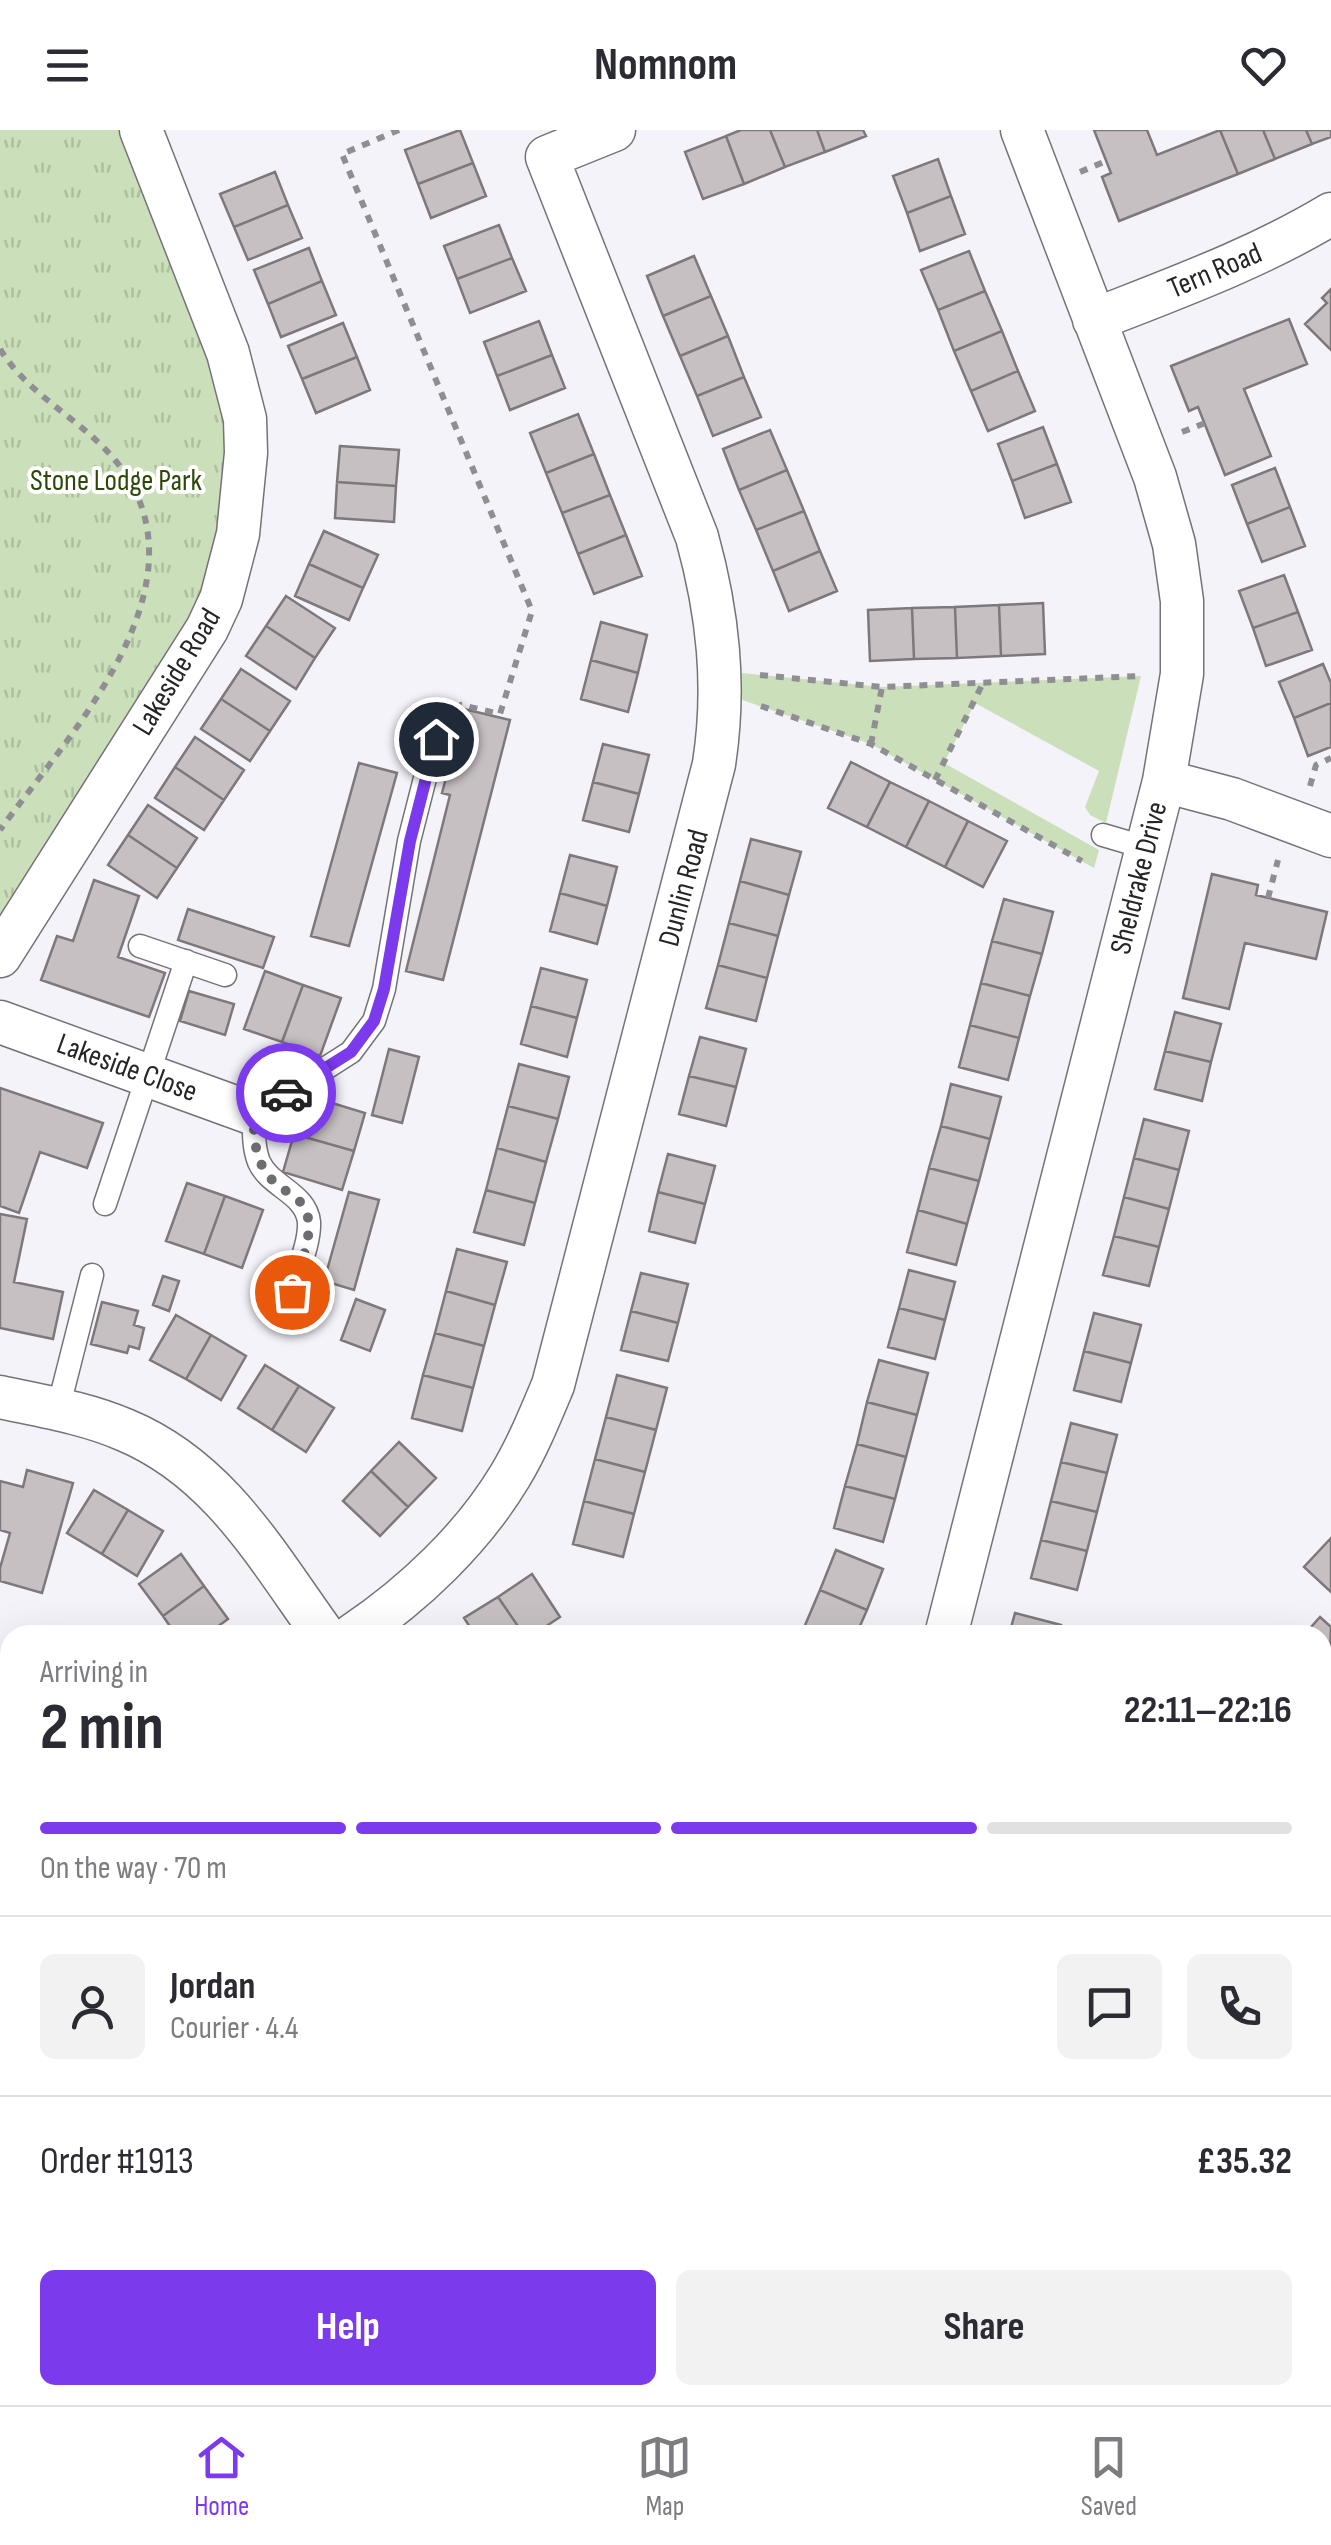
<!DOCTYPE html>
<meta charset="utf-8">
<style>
:root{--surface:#fff;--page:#f2f2f3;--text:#2b2b33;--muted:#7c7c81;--line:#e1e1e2;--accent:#7c3aed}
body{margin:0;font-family:"Sofia Sans Condensed",sans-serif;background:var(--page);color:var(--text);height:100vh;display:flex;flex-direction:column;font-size:38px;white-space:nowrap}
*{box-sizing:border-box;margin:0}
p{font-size:32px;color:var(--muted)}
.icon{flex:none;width:55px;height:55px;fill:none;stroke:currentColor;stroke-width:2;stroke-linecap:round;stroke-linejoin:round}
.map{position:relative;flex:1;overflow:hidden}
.drawer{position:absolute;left:0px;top:1495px;width:1332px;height:780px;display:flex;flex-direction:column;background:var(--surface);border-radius:30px 30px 0 0;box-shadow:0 10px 40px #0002}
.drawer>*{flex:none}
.pin{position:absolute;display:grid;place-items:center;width:85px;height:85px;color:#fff;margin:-42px;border:5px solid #fff;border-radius:50%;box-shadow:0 2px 10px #0007}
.courier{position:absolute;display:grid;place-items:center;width:100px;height:100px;margin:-50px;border:8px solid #7c3aed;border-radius:50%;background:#fff;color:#222;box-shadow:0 2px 12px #0007}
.headline em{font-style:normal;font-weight:700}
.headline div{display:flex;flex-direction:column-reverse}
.headline{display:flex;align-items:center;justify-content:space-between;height:170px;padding:0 40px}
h1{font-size:65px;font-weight:700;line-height:75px}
.bar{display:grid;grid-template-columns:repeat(4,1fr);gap:15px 10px;align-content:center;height:120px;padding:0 40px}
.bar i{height:12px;border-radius:8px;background:var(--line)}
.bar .active{background:var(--accent)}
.bar p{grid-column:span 4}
.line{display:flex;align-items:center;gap:25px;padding:0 40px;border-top:2px solid var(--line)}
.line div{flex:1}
.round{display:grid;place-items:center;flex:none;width:105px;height:105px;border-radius:15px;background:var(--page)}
.button{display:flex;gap:20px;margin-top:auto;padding:20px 40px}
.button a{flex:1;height:115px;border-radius:15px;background:var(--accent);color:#fff;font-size:40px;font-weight:700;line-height:115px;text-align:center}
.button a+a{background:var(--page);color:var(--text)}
header{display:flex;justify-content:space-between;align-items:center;height:130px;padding:0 40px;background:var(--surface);font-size:45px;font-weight:700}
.tab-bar{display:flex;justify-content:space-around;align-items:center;height:140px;border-top:2px solid var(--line);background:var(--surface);font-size:28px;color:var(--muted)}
.tab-bar a{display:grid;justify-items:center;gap:5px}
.tab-bar .active{color:var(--accent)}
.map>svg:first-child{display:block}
.grass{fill:#cbdfba}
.park{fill:url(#park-tufts)}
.building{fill:#c7c0c2;stroke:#7f787b;stroke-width:2.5}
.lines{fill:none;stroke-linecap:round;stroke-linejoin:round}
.lane-casing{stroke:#747379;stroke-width:25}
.street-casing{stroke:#747379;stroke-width:45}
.path{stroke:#8f8e93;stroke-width:6;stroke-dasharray:8 8;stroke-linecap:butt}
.lane{stroke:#fff;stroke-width:22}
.street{stroke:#fff;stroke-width:42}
.done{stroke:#6d6d71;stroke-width:10;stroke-dasharray:0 18}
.route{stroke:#7c3aed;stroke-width:12}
.labels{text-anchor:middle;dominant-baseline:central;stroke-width:8;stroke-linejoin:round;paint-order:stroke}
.street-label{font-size:30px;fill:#252527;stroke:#fff}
.park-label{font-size:30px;fill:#2d4809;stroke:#fff}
</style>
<header><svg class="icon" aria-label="menu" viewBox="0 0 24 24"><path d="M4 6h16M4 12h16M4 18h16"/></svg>Nomnom<svg class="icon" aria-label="heart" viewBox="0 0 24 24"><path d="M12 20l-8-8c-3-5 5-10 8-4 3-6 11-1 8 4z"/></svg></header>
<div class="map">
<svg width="1331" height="2275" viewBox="0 0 1331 2275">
<defs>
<pattern id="park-tufts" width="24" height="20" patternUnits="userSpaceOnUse" patternTransform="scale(2.5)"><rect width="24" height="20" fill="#cbdfba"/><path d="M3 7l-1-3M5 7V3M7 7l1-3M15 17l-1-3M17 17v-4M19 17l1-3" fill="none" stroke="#aebfa0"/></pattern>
</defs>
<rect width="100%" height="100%" fill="#f4f3fa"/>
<!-- grass -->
<path class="grass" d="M721,541l161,16 259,-11 -35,147 -16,-8 -5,-8 14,-36 -124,-68 -31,60 155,87 -5,18 -223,-124 -149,-51z
M0,1981l10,3v124l-10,-6z"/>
<!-- park -->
<path class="park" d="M0,0h130l88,220 15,145 -34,111 -199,322z"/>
<!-- building -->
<path class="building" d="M460,0l13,33 -55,21 -13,-34z
M741,0h29l15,37 -41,17 -18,-48z
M770,0h47l8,22 -40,15z
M817,0h46l3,6 -41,16z
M1094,0h53l10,25 63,-25 18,44 -119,47 -17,-44 9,-4z
M1220,0h43l12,29 -37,15z
M1263,0h43l6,14 -37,15z
M1306,0h25v7l-19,7z
M726,6l18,48 -41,15 -18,-47z
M938,29l13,37 -44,17 -14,-37z
M473,33l13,33 -55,22 -13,-34z
M275,42l13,33 -54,22 -14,-33z
M951,66l14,38 -45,17 -13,-38z
M288,75l14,33 -54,22 -14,-33z
M499,95l13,33 -55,21 -13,-33z
M309,118l13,33 -54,23 -14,-34z
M969,121l16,40 -47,19 -17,-40z
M694,126l17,40 -48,20 -16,-40z
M512,128l14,33 -56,22 -13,-34z
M322,151l14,34 -55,22 -13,-33z
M1331,159v61l-26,-26 22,-21 -5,-5z
M985,161l17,40 -48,20 -16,-41z
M711,166l17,40 -48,20 -17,-40z
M1289,189l18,45 -63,25 27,67 -46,19 -27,-68 -9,4 -18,-45z
M539,191l13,34 -55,21 -13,-34z
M343,193l14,34 -55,22 -14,-33z
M1002,201l16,40 -47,20 -17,-40z
M728,206l16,41 -47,19 -17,-40z
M552,225l13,33 -55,22 -13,-34z
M357,227l13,33 -54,23 -14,-34z
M1018,241l17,40 -47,20 -17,-40z
M744,247l17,40 -48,19 -16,-40z
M578,284l16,40 -48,19 -16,-40z
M1043,297l14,37 -45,17 -14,-37z
M770,300l17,40 -48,20 -16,-41z
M340,316l59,4 -3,36 -59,-4z
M594,324l16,41 -48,18 -16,-40z
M1057,334l14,38 -46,16 -13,-37z
M1275,338l15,39 -43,17 -15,-39z
M787,340l17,41 -48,19 -17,-40z
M337,352l59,4 -2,36 -59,-4z
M610,365l16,40 -48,19 -16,-41z
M1290,377l15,39 -43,16 -15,-38z
M804,381l16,40 -47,20 -17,-41z
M324,401l54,24 -15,33 -54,-24z
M626,405l16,41 -48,18 -16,-40z
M820,421l17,40 -48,20 -16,-40z
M309,434l54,24 -14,32 -54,-24z
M1284,445l14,37 -45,16 -14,-37z
M286,466l49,32 -20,30 -49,-32z
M1043,473l2,51 -44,2 -2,-51z
M999,475l2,51 -44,2 -2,-51z
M955,477l2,51 -43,1 -2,-51z
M912,478l2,51 -44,2 -2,-51z
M1298,482l14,38 -46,16 -13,-38z
M601,492l46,13 -9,38 -47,-13z
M266,496l49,32 -19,31 -50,-33z
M591,530l47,13 -10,39 -47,-13z
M1323,534l8,19v20l-37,15 -15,-36z
M241,539l49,32 -20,30 -49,-32z
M221,569l49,32 -20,30 -49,-32z
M1331,573v44l-23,9 -14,-38z
M464,579l46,11 -67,260 -37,-9 44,-176 -8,-2z
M195,607l49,33 -20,30 -49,-33z
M603,614l46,11 -10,39 -46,-12z
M851,632l39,20 -23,45 -39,-19z
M359,633l38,10 -48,173 -38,-10z
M175,637l49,33 -20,30 -49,-32z
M593,652l46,12 -10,38 -46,-12z
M890,652l39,19 -23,46 -39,-20z
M929,671l39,20 -23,46 -39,-20z
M148,675l49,33 -20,30 -49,-33z
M968,691l39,20 -24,46 -38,-20z
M128,705l49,33 -20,30 -49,-33z
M751,709l50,13 -12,43 -49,-14z
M570,725l47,12 -10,39 -47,-13z
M1212,744l46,11 -2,10 71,17 -11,47 -71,-16 -16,66 -46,-11z
M94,750l45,16 -21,61 47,16 -16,44 -108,-37 16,-44 16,5z
M740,751l49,14 -11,41 -49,-13z
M560,763l47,13 -10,38 -47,-13z
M1004,769l49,13 -11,42 -50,-13z
M188,779l86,28 -11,31 -85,-28z
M729,793l49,13 -11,42 -49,-13z
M992,811l50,13 -12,42 -49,-13z
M718,835l49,13 -11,43 -50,-13z
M541,838l46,12 -10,38 -46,-12z
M265,841l38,14 -21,57 -38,-13z
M981,853l49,13 -11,42 -49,-13z
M303,855l38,13 -21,58 -38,-14z
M189,861l45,13 -9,31 -45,-14z
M531,876l46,12 -10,39 -46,-13z
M1175,882l46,12 -10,38 -46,-11z
M970,895l49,13 -11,42 -49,-13z
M700,907l46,12 -10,38 -47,-11z
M389,919l30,8 -17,66 -30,-8z
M1165,921l46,11 -9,39 -47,-12z
M519,934l50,13 -11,42 -50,-13z
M689,946l47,11 -10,39 -47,-12z
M951,954l50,13 -11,42 -49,-13z
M0,958l103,35 -16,45 -47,-16 -21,61 -19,-7z
M306,965l59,18 -11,38 -60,-17z
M508,976l50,13 -12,43 -49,-14z
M1144,989l45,12 -10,39 -45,-12z
M941,996l49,13 -11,42 -50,-13z
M294,1004l60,17 -12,39 -59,-18z
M497,1018l49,14 -11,41 -49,-13z
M668,1024l47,12 -10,38 -47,-12z
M1134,1028l45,12 -10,39 -45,-12z
M929,1038l50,13 -12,43 -49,-14z
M187,1053l38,13 -21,58 -38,-13z
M486,1060l49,13 -11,42 -50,-13z
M349,1062l30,8 -25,90 -30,-9z
M658,1062l47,12 -10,39 -46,-12z
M225,1066l38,14 -21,58 -38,-14z
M1124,1067l45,12 -10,38 -45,-11z
M918,1080l49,14 -11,41 -49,-13z
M0,1084l27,5 -13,63 49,10 -10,47 -53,-11z
M1114,1106l45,11 -10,39 -46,-11z
M457,1119l50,13 -12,43 -49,-14z
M909,1140l46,12 -10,38 -46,-12z
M641,1143l47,11 -10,39 -47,-12z
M163,1146l16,5 -10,30 -16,-6z
M446,1161l49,14 -11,41 -49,-13z
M356,1169l29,11 -15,41 -29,-11z
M102,1172l36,9 -4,14 10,3 -5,21 -10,-3 -2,7 -36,-9z
M899,1178l46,12 -10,39 -47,-12z
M631,1181l47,12 -10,38 -47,-11z
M1094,1183l47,12 -10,38 -47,-12z
M176,1185l35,20 -25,44 -36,-19z
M435,1203l49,13 -11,42 -50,-13z
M211,1205l35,21 -25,44 -35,-21z
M1084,1221l47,12 -10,39 -47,-12z
M879,1230l49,13 -11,42 -50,-13z
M265,1235l34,21 -27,44 -34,-22z
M423,1245l50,13 -11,43 -50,-13z
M617,1245l50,13 -11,42 -50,-13z
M299,1256l35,22 -28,44 -34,-22z
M867,1272l50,13 -11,42 -49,-13z
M606,1287l50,13 -11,42 -50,-13z
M1071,1293l46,12 -10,38 -46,-11z
M399,1312l37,36 -28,29 -37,-36z
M857,1314l49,13 -11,42 -50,-13z
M595,1329l50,13 -11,42 -50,-13z
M1061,1332l46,11 -10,39 -46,-11z
M27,1340l46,13 -31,110 -42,-12v-13l10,-35 -10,-3v-49l23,6z
M371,1341l37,36 -28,29 -37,-35z
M845,1356l50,13 -12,43 -49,-14z
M94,1360l34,20 -26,44 -35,-21z
M584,1371l50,13 -11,43 -50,-13z
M1051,1371l46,11 -10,39 -46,-11z
M128,1380l35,21 -26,45 -35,-22z
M1331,1408v54l-27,-25z
M1041,1410l46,11 -10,39 -46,-12z
M836,1420l47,19 -16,41 -47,-20z
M181,1424l23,32 -41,30 -24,-32z
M532,1444l28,43 -27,18h-9l-26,-38z
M204,1456l24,33 -22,16h-30l-13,-19z
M820,1460l47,20 -11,25h-41l-12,-5z
M498,1467l26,38h-49l-11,-17z
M1015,1483l46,12 -2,10h-50z
M1320,1487l11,10 -2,55 -7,-6v-41h-18z
M10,1611v36l-10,-3z
M1322,2123l9,10v31l-9,7z
M1331,2203v23l-9,-9v-6z
M10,2265h26l15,10h-48z
M36,2265h37l10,7 -2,3h-30z
M287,2265h7l11,10h-27z
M308,2265h59l-10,10h-38z
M633,2265h33l-13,10h-13z
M1137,2265h27l-11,10h-7z
M1164,2265h59l2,2 -9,8h-63z"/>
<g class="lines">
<defs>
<path id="lane" d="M1103,705l44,13
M140,816l85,29
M105,1074l81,-243
M291,1162c6,-21 19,-48 18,-70 -3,-29 -39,-35 -50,-60 -6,-15 -5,-32 -5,-48l97,-62 23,-31 10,-32 25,-148 26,-102
M58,1279l34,-134
M0,1791l10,4"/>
<path id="street" d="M1094,190c81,-32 162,-61 237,-106
M1164,651l68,18 99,37
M0,826l207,-327 14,-30 17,-65 8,-81 -1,-34 -17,-66 -87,-223
M0,892l254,92
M0,1267c42,9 86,16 125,33 94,39 142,126 199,205
M353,1505c61,-41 119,-96 157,-159 17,-28 30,-60 43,-91l161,-621c12,-78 4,-151 -17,-227l-150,-380 67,-27
M946,1505l218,-854 18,-107v-73l-8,-57 -19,-67 -133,-347
M1322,1877l9,-30
M0,1972l10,-32
M0,2101l10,6
M437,2265l10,10
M786,2265l9,10
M1303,2265l9,10
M188,2275l7,-10
M987,2275l10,-10"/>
</defs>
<!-- lane casing -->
<use href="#lane" class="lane-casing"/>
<!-- street casing -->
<use href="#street" class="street-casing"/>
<!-- path -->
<path class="path" d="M399,0l-57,24 190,457 -32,103 -39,-9 -9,12
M1080,42l26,-11
M0,219c28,46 81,70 115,111 100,122 -45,273 -115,370
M1182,302l23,-9
M760,545l122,12 259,-11
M761,576l110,38 211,117
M871,614l11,-57
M935,650l48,-97
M1310,656l6,-21 15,-7
M1268,768l10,-38
M0,1726l10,3"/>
<!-- lane -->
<use href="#lane" class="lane"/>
<!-- street -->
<use href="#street" class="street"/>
</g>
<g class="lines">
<!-- done -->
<path class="done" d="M286,963l-32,21c-1,32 3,59 32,77 9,7 18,11 21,23 7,23 -9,56 -15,78"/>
<!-- route -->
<path class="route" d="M286,963l65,-41 23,-31 10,-32 26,-148 26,-102"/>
</g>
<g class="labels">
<!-- street labels -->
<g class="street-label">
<text transform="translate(1215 141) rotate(-23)">Tern Road</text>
<text transform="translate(177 542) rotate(-59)">Lakeside Road</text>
<text transform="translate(1139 748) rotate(-76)">Sheldrake Drive</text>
<text transform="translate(684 758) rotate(-75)">Dunlin Road</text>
<text transform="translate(127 938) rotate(20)">Lakeside Close</text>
</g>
<!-- park labels -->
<g class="park-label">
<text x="116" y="351">Stone Lodge Park</text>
</g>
</g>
</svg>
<div class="pin" style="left:292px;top:1162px;background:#ea580c"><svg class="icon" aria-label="bag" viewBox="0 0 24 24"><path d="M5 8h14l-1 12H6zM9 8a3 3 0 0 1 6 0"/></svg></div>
<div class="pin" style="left:436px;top:609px;background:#1f2937"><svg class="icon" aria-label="home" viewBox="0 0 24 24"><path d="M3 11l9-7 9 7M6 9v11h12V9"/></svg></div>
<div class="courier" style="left:286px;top:963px"><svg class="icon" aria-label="car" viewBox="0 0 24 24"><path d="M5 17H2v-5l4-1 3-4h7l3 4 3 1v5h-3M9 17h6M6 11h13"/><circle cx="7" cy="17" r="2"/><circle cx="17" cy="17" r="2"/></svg></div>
<section class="drawer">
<div class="headline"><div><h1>2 min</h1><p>Arriving in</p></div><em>22:11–22:16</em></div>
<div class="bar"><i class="active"></i><i class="active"></i><i class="active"></i><i></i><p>On the way · 70 m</p></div>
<div class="line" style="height:180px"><a class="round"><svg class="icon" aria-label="person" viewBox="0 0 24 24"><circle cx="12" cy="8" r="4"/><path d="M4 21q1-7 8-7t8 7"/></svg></a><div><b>Jordan</b><p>Courier · 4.4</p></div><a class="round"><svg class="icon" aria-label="chat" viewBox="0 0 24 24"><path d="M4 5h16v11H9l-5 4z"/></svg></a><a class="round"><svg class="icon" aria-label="phone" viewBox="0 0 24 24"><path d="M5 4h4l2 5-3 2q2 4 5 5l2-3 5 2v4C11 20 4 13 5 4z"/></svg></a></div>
<div class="line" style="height:130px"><div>Order #1913</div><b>£35.32</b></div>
<div class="button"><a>Help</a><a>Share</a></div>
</section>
</div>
<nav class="tab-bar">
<a class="active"><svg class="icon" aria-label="home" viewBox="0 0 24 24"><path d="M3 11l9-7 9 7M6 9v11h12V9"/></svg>Home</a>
<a><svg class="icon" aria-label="map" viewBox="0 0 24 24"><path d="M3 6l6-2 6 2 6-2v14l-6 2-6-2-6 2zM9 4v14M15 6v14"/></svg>Map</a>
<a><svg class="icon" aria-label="saved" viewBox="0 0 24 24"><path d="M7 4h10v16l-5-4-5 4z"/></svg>Saved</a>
</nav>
